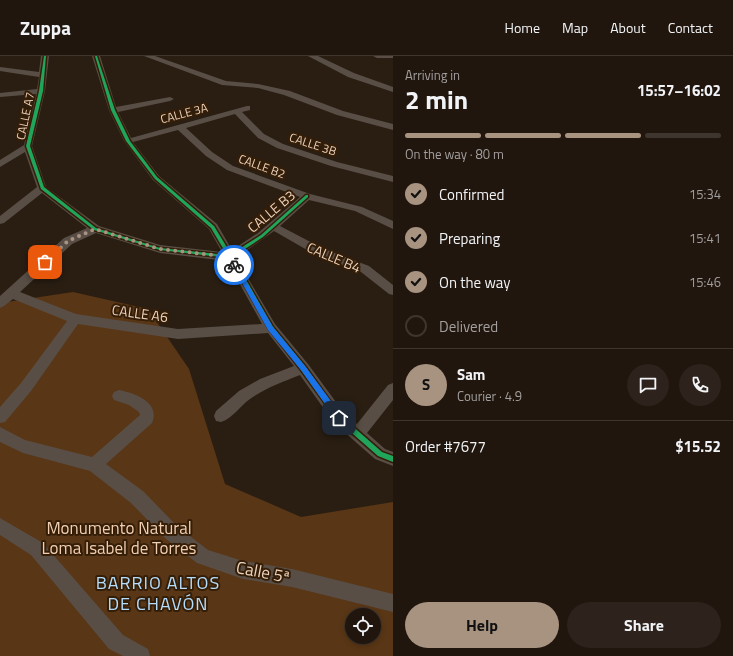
<!DOCTYPE html>
<meta charset="utf-8">
<style>
:root{--surface:#20160e;--page:#2d231c;--text:#f1f3f6;--muted:#a29f9e;--line:#3d352e;--accent:#a89381}
body{margin:0;font-family:"Titillium Web",sans-serif;background:var(--page);color:var(--text);height:100vh;display:flex;flex-direction:column;font-size:15px;white-space:nowrap}
*{box-sizing:border-box;margin:0}
p{font-size:13px;color:var(--muted)}
.icon{flex:none;width:22px;height:22px;fill:none;stroke:currentColor;stroke-width:2;stroke-linecap:round;stroke-linejoin:round}
.map{position:relative;flex:1;overflow:hidden}
.panel{display:flex;flex-direction:column;background:var(--surface);width:340px}
.panel>*{flex:none}
.tools{position:absolute;left:345px;top:552px;display:grid;gap:8px}
.tools a{display:grid;place-items:center;width:36px;height:36px;border-radius:50%;background:var(--surface);box-shadow:0 2px 6px #0003,0 0 0 1px var(--line);font-size:20px}
.pin{position:absolute;display:grid;place-items:center;width:34px;height:34px;color:#fff;margin:-17px;border-radius:8px;box-shadow:0 2px 6px #0006}
.courier{position:absolute;display:grid;place-items:center;width:40px;height:40px;margin:-20px;border:3px solid #1a73e8;border-radius:50%;background:#fff;color:#222;box-shadow:0 1px 5px #0007}
.headline em{font-style:normal;font-weight:700}
.headline div{display:flex;flex-direction:column-reverse}
.headline{display:flex;align-items:center;justify-content:space-between;height:68px;padding:0 12px}
h1{font-size:26px;font-weight:700;line-height:30px}
.bar{display:grid;grid-template-columns:repeat(4,1fr);gap:6px 4px;align-content:center;height:48px;padding:0 12px}
.bar i{height:5px;border-radius:3px;background:var(--line)}
.bar .current{background:var(--accent)}
.bar p{grid-column:span 4}
.line{display:flex;align-items:center;gap:10px;padding:0 12px;border-top:1px solid var(--line)}
.line div{flex:1}
.round{display:grid;place-items:center;flex:none;width:42px;height:42px;border-radius:21px;background:var(--page)}
ol{padding:0 12px;list-style:none}
li{display:flex;align-items:center;gap:12px;height:44px}
li p{margin-inline-start:auto}
li .icon{padding:4px;border-radius:50%;background:var(--accent);color:#111;stroke-width:4}
li:last-child{color:var(--muted)}
li i{width:22px;height:22px;border:2px solid var(--line);border-radius:50%}
.primary-button{display:flex;gap:8px;margin-top:auto;padding:8px 12px}
.primary-button a{flex:1;height:46px;border-radius:24px;background:var(--accent);color:#111;font-size:16px;font-weight:700;line-height:46px;text-align:center}
.primary-button a+a{background:var(--page);color:var(--text)}
header{display:flex;align-items:center;gap:24px;box-sizing:border-box;height:56px;padding:0 20px;background:var(--surface);border-bottom:1px solid var(--line)}
header strong{font-size:19px}
nav{display:flex;gap:22px;margin-inline-start:auto;font-size:14px}
main{display:flex;flex:1;min-height:0}
.map>svg:first-child{display:block}
.green{fill:#593615;fill-rule:evenodd}
.lines{fill:none;stroke-linecap:round;stroke-linejoin:round}
.street{fill:#584e46;fill-rule:evenodd}
.cycleway-casing{stroke:#351e08;stroke-width:3}
.cycleway{fill:#20a55d;fill-rule:evenodd}
.route{fill:#1a73e8}
.done{stroke:#a89381;stroke-width:4;stroke-dasharray:0 7.2}
.labels{text-anchor:middle;dominant-baseline:central;stroke-width:4;stroke-linejoin:round;paint-order:stroke}
.far-street-label{font-size:12px;fill:#ecd2bd;stroke:#351e08}
.street-label{font-size:14px;fill:#ecd2bd;stroke:#351e08}
.near-park-label{font-size:17px;fill:#f2ceb0;stroke:#351e08}
.near-street-label{font-size:17px;fill:#ecd2bd;stroke:#351e08}
.near-neighbourhood-label{font-size:18px;letter-spacing:1px;fill:#b5dcfb;stroke:#351e08}
</style>
<header>
<strong>Zuppa</strong>
<nav><a>Home</a><a>Map</a><a>About</a><a>Contact</a></nav>
</header>
<main>
<div class="map">
<svg width="393" height="600" viewBox="0 0 393 600">
<rect width="100%" height="100%" fill="#2a1e12"/>
<!-- green -->
<path class="green" d="M73,236l75,17 41,60 36,115 76,33 92,-15v154h-393v-353zM352,559h22v22h-22z"/>
<g class="lines">
<!-- street -->
<path class="street" d="M41,0h8l-4,35 -13,55 14,41 53,39 61,19 62,7 -13,-23 -56,-49 -29,-39 -15,-31 -17,-54h8l16,51 54,-10 4,2 -4,2 -52,11 13,26 116,-32h3v4l-8,2 22,22 19,10 54,18 56,14v6l-62,-16 -54,-18 -19,-10 -23,-24 -49,14 26,24 21,14 77,28 52,13 31,14v8l-38,-18 -46,-11 -29,26 42,22 47,18 24,19v10l-4,-1 -28,-22 -47,-18 -40,-23 -38,27 39,66 33,40 36,49 13,11 31,-39 5,-2v17l-26,33 18,16 8,3v14l-18,-7 -41,-36 -34,-48c-17,7 -35,13 -50,24 -10,7 -17,19 -29,23l-5,-1 -2,-5 2,-5 23,-20 21,-12 34,-13 -26,-33 -90,6 -100,-15 -47,67 -26,31 -5,1v-16l21,-24 46,-62 -54,-22 -9,7 -4,2v-12l64,-58 23,-10 -45,-35 -38,30 -4,1v-8l37,-29 -12,-35 -25,15v-7l24,-15 12,-51 -36,3v-4l37,-4 2,-12 -39,-6v-4l39,5zM178,74l28,26 21,14 73,27 -42,36 -26,17 -15,-26 -58,-48 -26,-34zM96,177l64,20 67,8 35,63 -84,5 -102,-15 -56,-22 52,-48z
M144,0h11l71,25 32,3 32,7 53,20 50,13v6l-56,-15 -53,-20 -26,-7 -36,-3z
M308,0h10l36,17 39,14v5l-45,-15z
M373,0h20v2h-16z
M119,334c15,3 42,12 33,33l-46,41 37,27 35,36 30,23 35,11 49,8 101,25v18l-101,-25 -49,-8 -46,-16 -31,-24 -35,-36 -41,-32 -67,-18 -23,-11v-15l25,13 67,17 48,-42 -1,-3 -10,-7 -15,-5 -2,-4 2,-4z
M0,462l43,25 80,92 25,14 2,7h-27l-14,-7 -78,-94 -31,-20z"/>
<defs>
<path id="cycleway" d="M44,0h2l-3,35 -13,55 14,41 52,41 64,20 67,7 -16,-27 -56,-49 -29,-38 -15,-31 -16,-54h2l18,54 15,31 27,36 57,49 17,28 30,-19 45,-40h2v2l-45,40 -30,20 40,70 32,39 36,50 41,36 11,4v6l-15,-6 -41,-36 -36,-50 -32,-41 -40,-71 -69,-8 -66,-20 -53,-41 -15,-43 13,-55z"/>
</defs>
<!-- cycleway casing -->
<use href="#cycleway" class="cycleway-casing"/>
<!-- cycleway -->
<use href="#cycleway" class="cycleway"/>
</g>
<!-- route -->
<path class="route" d="M232,208h4l37,63 32,39 37,50v5h-5l-36,-51 -33,-40 -36,-65z"/>
<g class="lines">
<!-- done -->
<path class="done" d="M45,206l23,-21 27,-12 65,20 70,8 4,8"/>
</g>
<g class="labels">
<!-- far-street labels -->
<g class="far-street-label">
<text transform="translate(184 57) rotate(-15)">CALLE 3A</text>
<text transform="translate(25 60) rotate(-78)">CALLE A7</text>
<text transform="translate(313 88) rotate(18)">CALLE 3B</text>
<text transform="translate(262 110) rotate(20)">CALLE B2</text>
</g>
<!-- street labels -->
<g class="street-label">
<text transform="translate(271 155) rotate(-40)">CALLE B3</text>
<text transform="translate(334 201) rotate(23)">CALLE B4</text>
<text transform="translate(140 257) rotate(8)">CALLE A6</text>
</g>
<!-- near-park labels -->
<g class="near-park-label">
<text x="119" y="472">Monumento Natural<tspan x="119" dy="20">Loma Isabel de Torres</tspan></text>
</g>
<!-- near-street labels -->
<g class="near-street-label">
<text transform="translate(263 516) rotate(11)">Calle 5ª</text>
</g>
<!-- near-neighbourhood labels -->
<g class="near-neighbourhood-label">
<text x="158" y="526">BARRIO ALTOS<tspan x="158" dy="21">DE CHAVÓN</tspan></text>
</g>
</g>
</svg>
<div class="tools">
<a><svg class="icon" aria-label="locate" viewBox="0 0 24 24"><circle cx="12" cy="12" r="6"/><path d="M12 2v4M12 18v4M2 12h4M18 12h4"/></svg></a>
</div>
<div class="pin" style="left:45px;top:206px;background:#ea580c"><svg class="icon" aria-label="bag" viewBox="0 0 24 24"><path d="M5 8h14l-1 12H6zM9 8a3 3 0 0 1 6 0"/></svg></div>
<div class="pin" style="left:339px;top:362px;background:#1f2937"><svg class="icon" aria-label="home" viewBox="0 0 24 24"><path d="M3 11l9-7 9 7M6 9v11h12V9"/></svg></div>
<div class="courier" style="left:234px;top:209px"><svg class="icon" aria-label="bike" viewBox="0 0 24 24"><circle cx="6" cy="16" r="4"/><circle cx="18" cy="16" r="4"/><path d="M6 16l4-8h5l3 8M10 8l3 8H6M13 5h3"/></svg></div>
</div>
<section class="panel">
<div class="headline"><div><h1>2 min</h1><p>Arriving in</p></div><em>15:57–16:02</em></div>
<div class="bar"><i class="current"></i><i class="current"></i><i class="current"></i><i></i><p>On the way · 80 m</p></div>
<ol>
<li><svg class="icon" aria-label="check" viewBox="0 0 24 24"><path d="M5 12l5 5 9-10"/></svg>Confirmed<p>15:34</p></li>
<li><svg class="icon" aria-label="check" viewBox="0 0 24 24"><path d="M5 12l5 5 9-10"/></svg>Preparing<p>15:41</p></li>
<li><svg class="icon" aria-label="check" viewBox="0 0 24 24"><path d="M5 12l5 5 9-10"/></svg>On the way<p>15:46</p></li>
<li><i></i>Delivered</li>
</ol>
<div class="line" style="height:72px"><b class="round" style="background:var(--accent);color:#111">S</b><div><b>Sam</b><p>Courier · 4.9</p></div><a class="round"><svg class="icon" aria-label="chat" viewBox="0 0 24 24"><path d="M4 5h16v11H9l-5 4z"/></svg></a><a class="round"><svg class="icon" aria-label="phone" viewBox="0 0 24 24"><path d="M5 4h4l2 5-3 2q2 4 5 5l2-3 5 2v4C11 20 4 13 5 4z"/></svg></a></div>
<div class="line" style="height:52px"><div>Order #7677</div><b>$15.52</b></div>
<div class="primary-button"><a>Help</a><a>Share</a></div>
</section>
</main>
